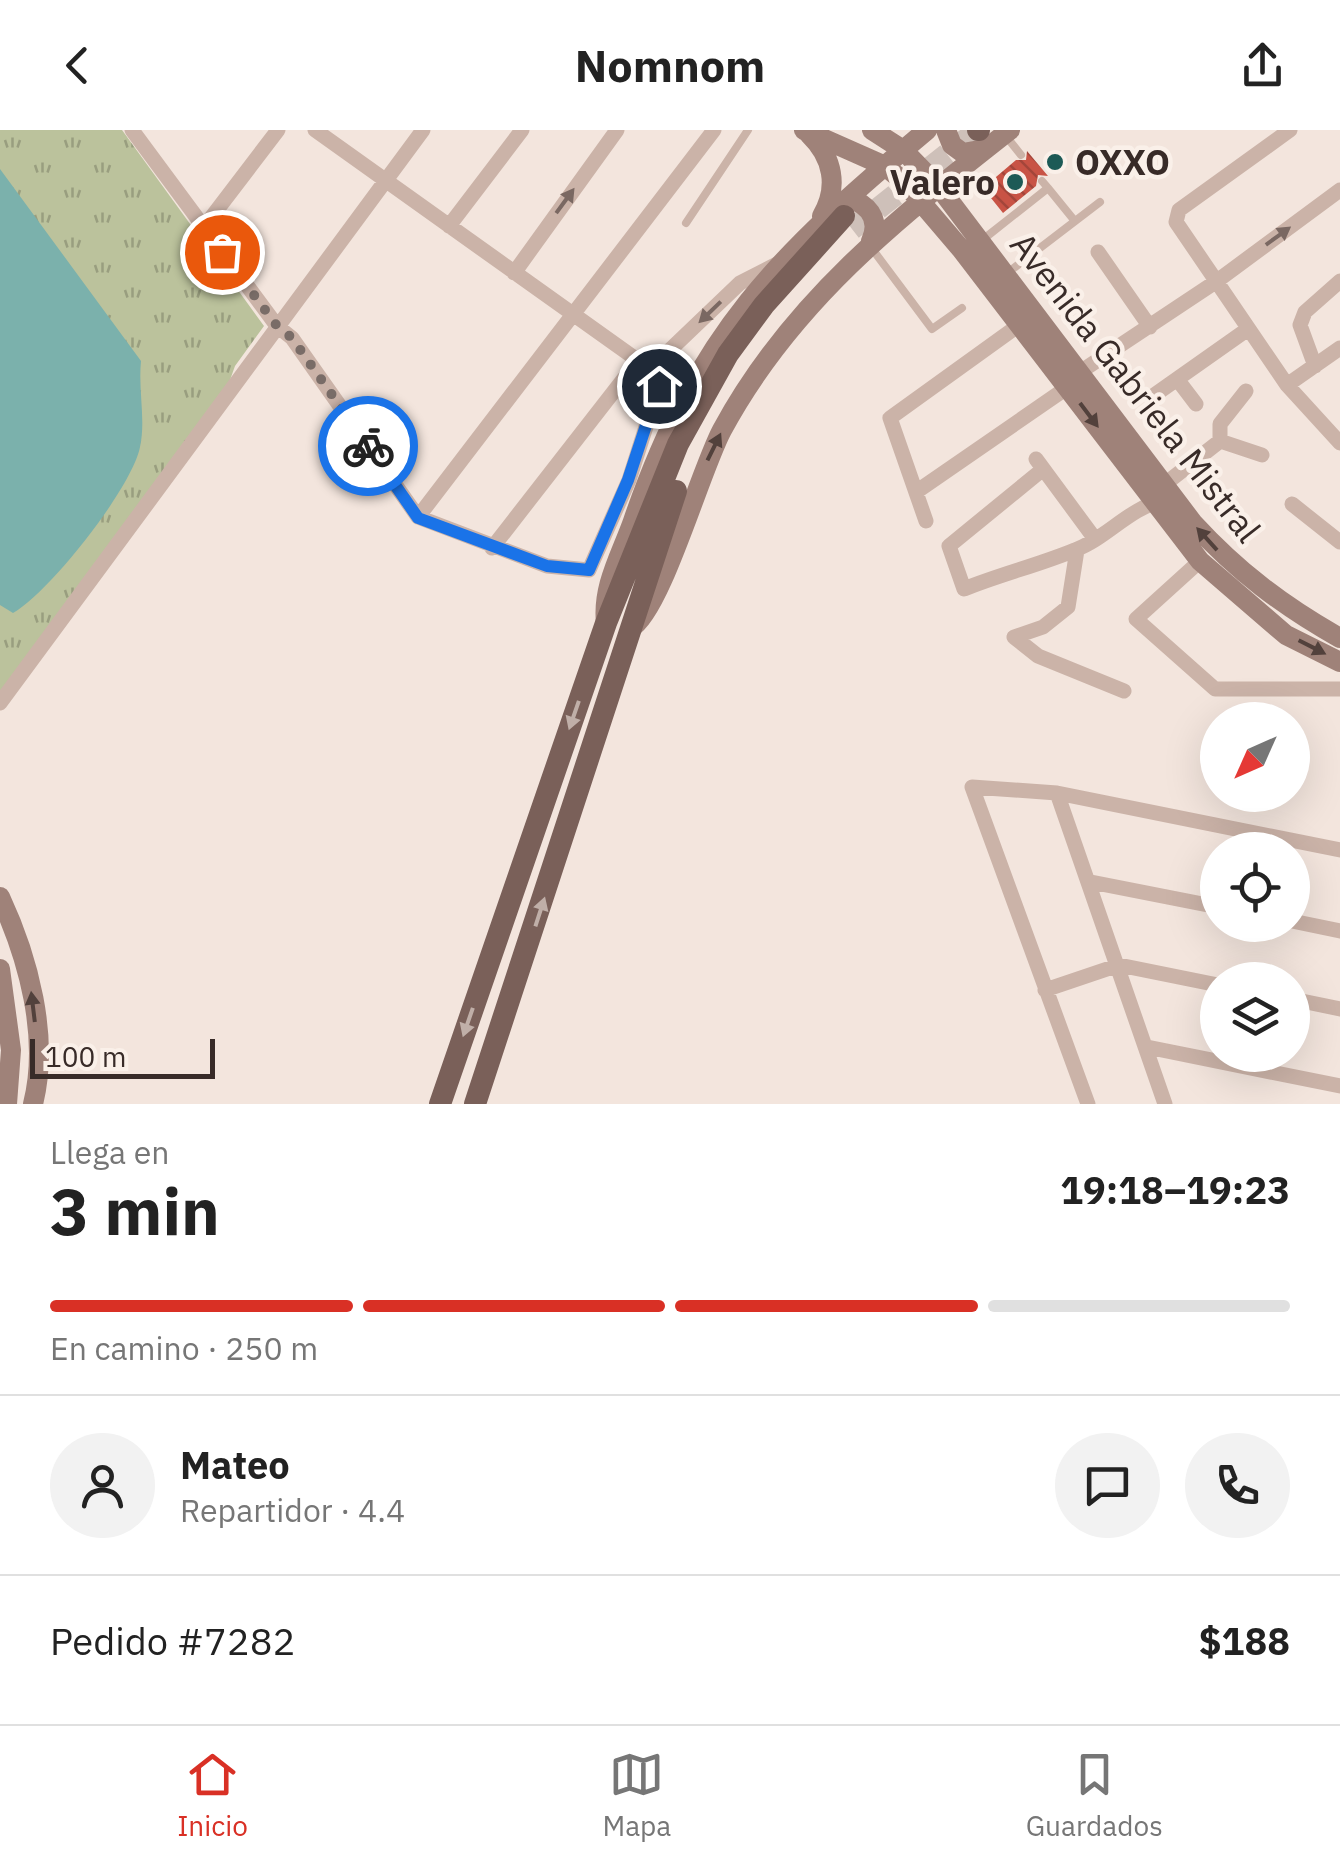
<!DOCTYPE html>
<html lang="es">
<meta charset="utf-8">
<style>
:root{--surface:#fff;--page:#f2f2f2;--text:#222;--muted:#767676;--line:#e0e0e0;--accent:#d93025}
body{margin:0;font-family:"IBM Plex Sans",sans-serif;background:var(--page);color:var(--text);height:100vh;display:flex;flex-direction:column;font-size:38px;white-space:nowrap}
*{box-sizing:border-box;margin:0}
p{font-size:32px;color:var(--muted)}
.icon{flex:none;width:55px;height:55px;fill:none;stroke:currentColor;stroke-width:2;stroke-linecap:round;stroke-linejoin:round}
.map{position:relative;height:974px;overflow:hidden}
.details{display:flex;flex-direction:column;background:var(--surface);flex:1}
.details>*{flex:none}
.needle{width:65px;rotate:225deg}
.tools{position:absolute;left:1200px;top:572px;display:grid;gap:20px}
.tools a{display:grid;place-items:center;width:110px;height:110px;border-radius:50%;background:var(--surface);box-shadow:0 10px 40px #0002;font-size:50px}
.scale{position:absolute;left:30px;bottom:25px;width:185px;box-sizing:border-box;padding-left:10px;border:5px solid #382b28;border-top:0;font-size:28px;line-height:35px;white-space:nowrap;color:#382b28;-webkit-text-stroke:8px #faf0e9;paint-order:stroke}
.pin{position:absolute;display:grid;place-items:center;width:85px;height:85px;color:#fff;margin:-42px;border:5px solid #fff;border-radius:50%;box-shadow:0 2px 10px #0007}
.courier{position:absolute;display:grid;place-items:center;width:100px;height:100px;margin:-50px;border:8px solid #1a73e8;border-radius:50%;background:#fff;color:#222;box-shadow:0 2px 12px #0007}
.overview em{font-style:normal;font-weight:700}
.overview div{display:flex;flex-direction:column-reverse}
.overview{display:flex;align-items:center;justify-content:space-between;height:170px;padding:0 50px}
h1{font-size:65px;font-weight:700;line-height:75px}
.bar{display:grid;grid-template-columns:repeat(4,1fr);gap:15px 10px;align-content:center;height:120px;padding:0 50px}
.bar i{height:12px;border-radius:8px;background:var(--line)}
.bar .active{background:var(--accent)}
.bar p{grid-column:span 4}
.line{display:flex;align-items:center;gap:25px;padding:0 50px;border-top:2px solid var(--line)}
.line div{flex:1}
.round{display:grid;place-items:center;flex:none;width:105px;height:105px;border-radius:52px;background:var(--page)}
header{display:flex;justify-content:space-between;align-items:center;height:130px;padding:0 50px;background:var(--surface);font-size:45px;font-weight:700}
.tabs{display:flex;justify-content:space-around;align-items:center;height:140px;border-top:2px solid var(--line);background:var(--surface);font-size:28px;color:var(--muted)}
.tabs a{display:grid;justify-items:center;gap:5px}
.tabs .active{color:var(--accent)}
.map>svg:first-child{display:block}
.grass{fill:url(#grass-tufts)}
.water{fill:#7bb1ac}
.building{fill:url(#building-back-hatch)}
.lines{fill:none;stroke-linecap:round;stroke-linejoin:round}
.primary-tunnel{stroke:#cec0b9;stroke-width:22;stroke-dasharray:22 11;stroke-linecap:butt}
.lane{stroke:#cbb3a8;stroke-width:8}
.street{stroke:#cbb3a8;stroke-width:15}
.secondary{stroke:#9f8279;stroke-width:20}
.primary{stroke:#7a6059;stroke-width:22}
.oneway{fill:#7a6862}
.oneway2{fill:#52413c}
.oneway3{fill:#c0afa8}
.done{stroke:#796c67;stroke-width:10;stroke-dasharray:0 18}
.route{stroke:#1a73e8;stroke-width:12}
.poi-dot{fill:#1d5a56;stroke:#faf0e9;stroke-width:4}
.labels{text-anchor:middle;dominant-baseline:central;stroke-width:9;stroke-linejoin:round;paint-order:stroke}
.poi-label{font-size:35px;font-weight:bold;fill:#382b28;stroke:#faf0e9;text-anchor:start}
.street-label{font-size:35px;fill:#382b28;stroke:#faf0e9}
</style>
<header><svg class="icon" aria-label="back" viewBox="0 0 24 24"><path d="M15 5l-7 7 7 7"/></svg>Nomnom<svg class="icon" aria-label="share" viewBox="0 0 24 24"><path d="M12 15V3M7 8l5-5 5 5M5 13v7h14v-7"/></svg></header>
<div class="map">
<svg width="1340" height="974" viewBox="0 0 1340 974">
<defs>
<pattern id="grass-tufts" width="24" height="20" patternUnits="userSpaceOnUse" patternTransform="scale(2.5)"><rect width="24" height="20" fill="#bbc29c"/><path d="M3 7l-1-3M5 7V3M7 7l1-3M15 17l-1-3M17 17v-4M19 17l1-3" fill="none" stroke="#999e7f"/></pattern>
<pattern id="building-back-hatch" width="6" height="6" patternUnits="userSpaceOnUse" patternTransform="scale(2.5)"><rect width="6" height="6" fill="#c85345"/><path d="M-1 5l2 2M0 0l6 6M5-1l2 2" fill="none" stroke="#a3453a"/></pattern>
</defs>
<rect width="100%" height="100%" fill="#f3e5dd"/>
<!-- grass -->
<path class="grass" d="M0,0h122l142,196 -29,40 -5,14 -230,312z"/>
<!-- water -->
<path class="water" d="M0,39l141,192c-3,30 5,58 -1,86 -8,41 -91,146 -127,166l-13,-8z"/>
<!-- building -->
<path class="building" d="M1027,21l21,25 -10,-1 -2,11 -33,27 -20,-25 33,-28h10z"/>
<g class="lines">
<!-- primary-tunnel -->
<path class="primary-tunnel" d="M852,99l126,-99"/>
<!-- lane -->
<path class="lane" d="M1005,5l16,20
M1048,58l26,32
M686,93l62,-93
M981,111l67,-53 -6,-7
M873,120l59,79 30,-21
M1006,144l94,-72"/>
<!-- street -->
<path class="street" d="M132,0l145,196 15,12 126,179 129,49 42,4 40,-90 30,-94 -9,-17
M315,0l335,239
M1290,0l-111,80 -3,12 111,163 53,58
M449,96l73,-96
M204,97l74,-97
M1098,122l52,75
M514,143l103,-143
M1315,236l-15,-41 5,-13 35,-31
M650,239l90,-86 37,-19
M1080,242l137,-91 123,-91
M1177,249l19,25
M1287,255l53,-37
M1153,266l95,-67
M1220,311v-17l26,-33
M1036,329l59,80
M1042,340l-93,76 15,43c37,-15 75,-24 111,-39 32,-12 54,-42 89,-50
M1165,354l55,-43 42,14
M916,362l152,-105
M1292,374l48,38
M418,387l296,-387
M926,391l-36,-103 129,-93
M492,418l144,-185
M1200,431l-64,58 79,70h125
M1014,507l24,19 86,35
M1014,507l29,-10 25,-20 9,-57
M0,573l423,-573
M1057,663l108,311
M1091,752l127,25
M1292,791l48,10
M1045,860l74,-25 99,20
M1292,869l48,10
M1147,917l193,39
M1088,974l-116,-317 85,6 283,57"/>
<!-- secondary -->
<path class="secondary" d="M804,0l81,36 18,15 58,68 239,312 86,74 54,27
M872,0l31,20 36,37 254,336c44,48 90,83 147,115
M946,0l6,15 11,8 22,-4
M809,4c24,23 30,53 13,82
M838,73l18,-2c17,8 23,23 15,40
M606,493c-4,-37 15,-68 27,-102 65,-189 145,-266 294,-391
M631,498c30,-17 69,-157 91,-198 69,-128 176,-212 288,-300
M0,767c28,60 50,140 33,207
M0,839l11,81 -4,54"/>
<!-- primary -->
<path class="primary" d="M978,0h1
M440,974l166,-481 72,-179 50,-90 36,-49 80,-89
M475,974l201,-613"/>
</g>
<!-- one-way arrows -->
<defs><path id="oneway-solid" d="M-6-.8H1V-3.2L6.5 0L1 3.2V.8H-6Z" transform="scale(2.5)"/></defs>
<g class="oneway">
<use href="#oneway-solid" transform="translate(565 71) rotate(-54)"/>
<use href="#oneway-solid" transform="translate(1278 106) rotate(-36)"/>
<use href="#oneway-solid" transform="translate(710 182) rotate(136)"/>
</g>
<g class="oneway2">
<use href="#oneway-solid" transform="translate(1089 285) rotate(53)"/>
<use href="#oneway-solid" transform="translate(714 317) rotate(-64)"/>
<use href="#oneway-solid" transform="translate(1207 409) rotate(-132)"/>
<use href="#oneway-solid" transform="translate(1312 517) rotate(27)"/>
<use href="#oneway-solid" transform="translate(33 877) rotate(-97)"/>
</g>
<g class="oneway3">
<use href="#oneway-solid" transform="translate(574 585) rotate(109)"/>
<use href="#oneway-solid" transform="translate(540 782) rotate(-72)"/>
<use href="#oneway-solid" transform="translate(468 892) rotate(109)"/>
</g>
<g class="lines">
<!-- done -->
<path class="done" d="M222,122l55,74 15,12 76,108"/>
<!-- route -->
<path class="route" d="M368,316l50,72 129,48 42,4 39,-90 31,-94"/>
</g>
<!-- markers -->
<g class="poi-dot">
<circle cx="1055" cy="32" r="10"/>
<circle cx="1015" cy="52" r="10"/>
</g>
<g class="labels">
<!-- poi labels -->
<g class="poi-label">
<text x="1075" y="32">OXXO</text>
<text x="995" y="52" text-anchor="end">Valero</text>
</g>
<!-- street labels -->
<g class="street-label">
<text transform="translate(1136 257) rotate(52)">Avenida Gabriela Mistral</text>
</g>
</g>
</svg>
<div class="tools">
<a><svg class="needle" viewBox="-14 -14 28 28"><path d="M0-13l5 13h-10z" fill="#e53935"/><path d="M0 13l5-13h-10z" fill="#767676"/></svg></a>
<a><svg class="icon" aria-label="locate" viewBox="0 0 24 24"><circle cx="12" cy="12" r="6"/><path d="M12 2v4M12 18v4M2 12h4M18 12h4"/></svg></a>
<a><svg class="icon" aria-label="layers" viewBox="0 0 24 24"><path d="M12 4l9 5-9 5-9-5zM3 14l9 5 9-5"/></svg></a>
</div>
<div class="scale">100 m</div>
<div class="pin" style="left:222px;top:122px;background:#ea580c"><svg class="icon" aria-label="bag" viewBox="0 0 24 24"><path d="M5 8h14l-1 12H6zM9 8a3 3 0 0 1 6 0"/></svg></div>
<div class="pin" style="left:659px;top:256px;background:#1f2937"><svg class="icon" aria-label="home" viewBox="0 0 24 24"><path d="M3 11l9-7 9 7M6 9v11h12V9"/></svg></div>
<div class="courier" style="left:368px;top:316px"><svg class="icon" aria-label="bike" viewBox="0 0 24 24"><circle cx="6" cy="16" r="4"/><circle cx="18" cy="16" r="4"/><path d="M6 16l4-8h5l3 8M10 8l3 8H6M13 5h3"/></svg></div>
</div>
<section class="details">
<div class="overview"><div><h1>3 min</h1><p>Llega en</p></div><em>19:18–19:23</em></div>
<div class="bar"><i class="active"></i><i class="active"></i><i class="active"></i><i></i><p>En camino · 250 m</p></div>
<div class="line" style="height:180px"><a class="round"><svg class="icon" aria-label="person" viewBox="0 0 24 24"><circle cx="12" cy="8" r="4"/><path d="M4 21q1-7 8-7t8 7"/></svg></a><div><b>Mateo</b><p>Repartidor · 4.4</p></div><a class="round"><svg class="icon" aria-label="chat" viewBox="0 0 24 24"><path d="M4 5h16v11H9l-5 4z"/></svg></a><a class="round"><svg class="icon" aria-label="phone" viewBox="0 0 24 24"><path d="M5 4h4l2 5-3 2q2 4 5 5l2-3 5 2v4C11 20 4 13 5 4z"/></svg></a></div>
<div class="line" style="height:130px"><div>Pedido #7282</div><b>$188</b></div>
</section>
<nav class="tabs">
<a class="active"><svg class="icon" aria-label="home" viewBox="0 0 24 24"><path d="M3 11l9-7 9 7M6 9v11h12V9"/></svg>Inicio</a>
<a><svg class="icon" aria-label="map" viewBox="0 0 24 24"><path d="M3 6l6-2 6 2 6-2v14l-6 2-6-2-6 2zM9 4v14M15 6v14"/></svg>Mapa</a>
<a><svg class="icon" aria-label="saved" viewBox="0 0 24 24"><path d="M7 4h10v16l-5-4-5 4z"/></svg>Guardados</a>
</nav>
